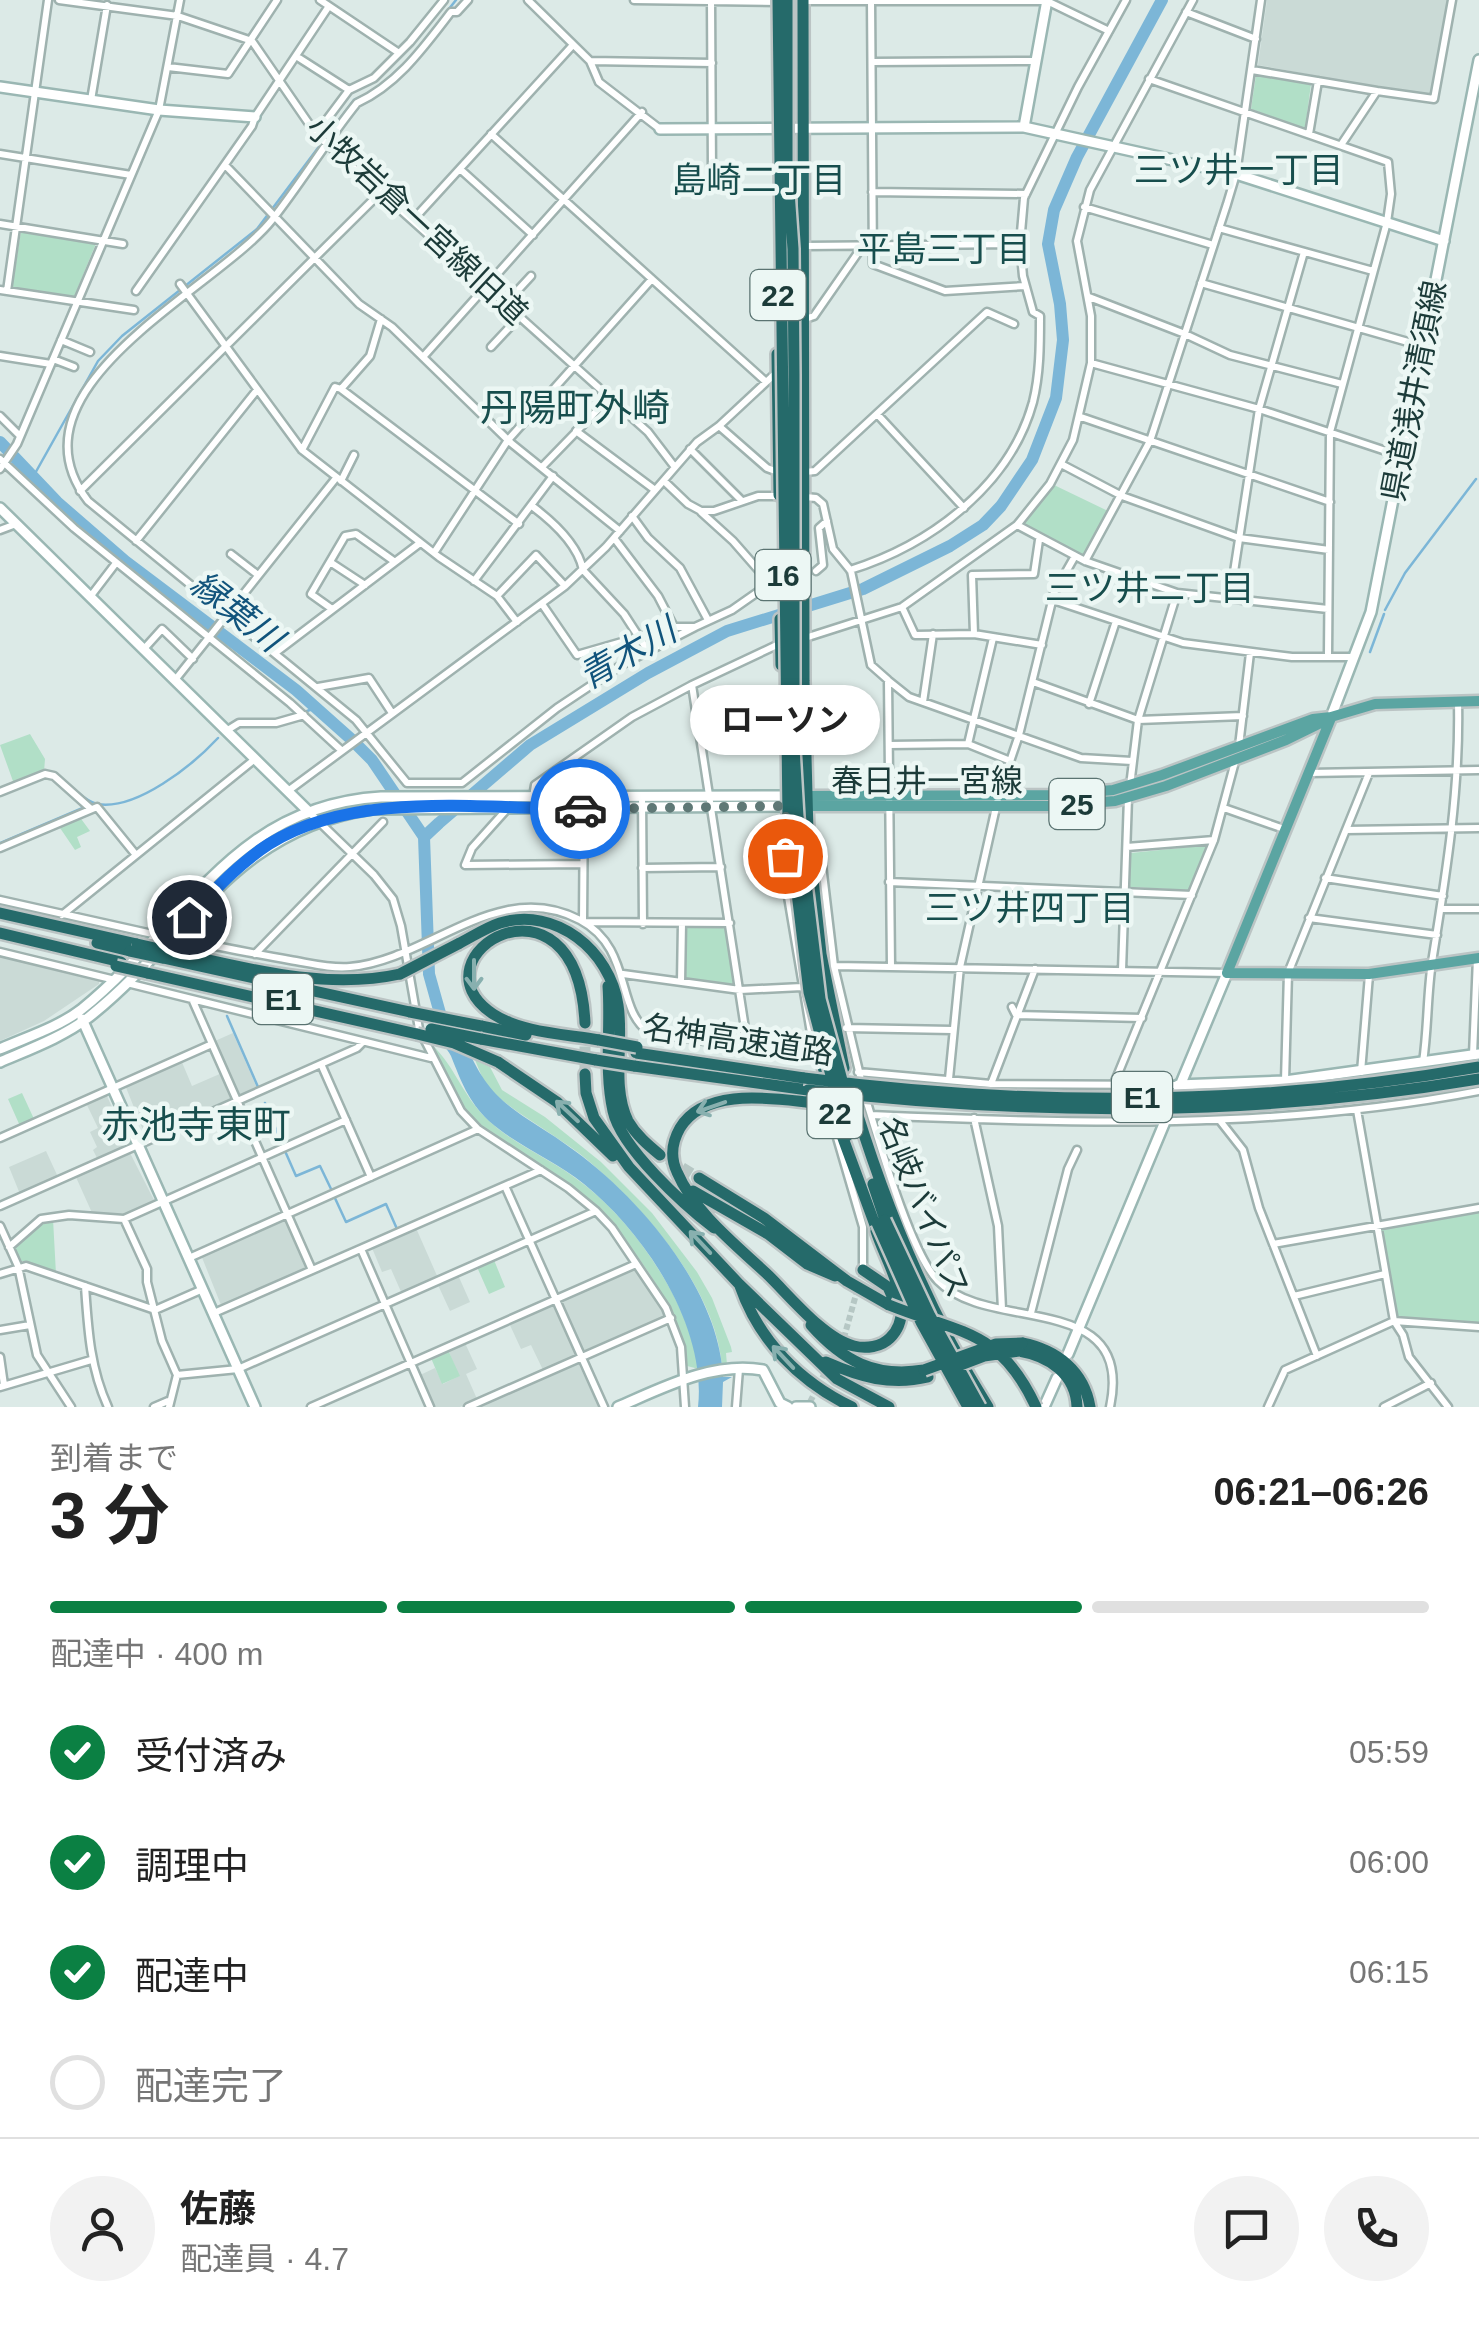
<!DOCTYPE html>
<html lang="ja">
<meta charset="utf-8">
<style>
:root{--surface:#fff;--page:#f2f2f2;--text:#222;--muted:#767676;--line:#e0e0e0;--accent:#0b8043}
body{margin:0;font-family:Helvetica,"Noto Sans JP",sans-serif;background:var(--page);color:var(--text);height:100vh;display:flex;flex-direction:column;font-size:38px;white-space:nowrap}
*{box-sizing:border-box;margin:0}
p{font-size:32px;color:var(--muted)}
.icon{flex:none;width:55px;height:55px;fill:none;stroke:currentColor;stroke-width:2;stroke-linecap:round;stroke-linejoin:round}
.map{position:relative;height:1407px;overflow:hidden}
.panel{display:flex;flex-direction:column;background:var(--surface);flex:1}
.panel>*{flex:none}
.pin{position:absolute;display:grid;place-items:center;width:85px;height:85px;color:#fff;margin:-42px;border:5px solid #fff;border-radius:50%;box-shadow:0 2px 10px #0007}
.courier{position:absolute;display:grid;place-items:center;width:100px;height:100px;margin:-50px;border:8px solid #1a73e8;border-radius:50%;background:#fff;color:#222;box-shadow:0 2px 12px #0007}
.bubble{position:absolute;height:70px;border-radius:35px;background:var(--surface);box-shadow:0 2px 8px #0004;font-size:32px;font-weight:700;line-height:70px;text-align:center}
.head em{font-style:normal;font-weight:700}
.head div{display:flex;flex-direction:column-reverse}
.head{display:flex;align-items:center;justify-content:space-between;height:170px;padding:0 50px}
h1{font-size:65px;font-weight:700;line-height:75px}
.bar{display:grid;grid-template-columns:repeat(4,1fr);gap:15px 10px;align-content:center;height:120px;padding:0 50px}
.bar i{height:12px;border-radius:8px;background:var(--line)}
.bar .selected{background:var(--accent)}
.bar p{grid-column:span 4}
.line{display:flex;align-items:center;gap:25px;padding:0 50px;border-top:2px solid var(--line)}
.line div{flex:1}
.round{display:grid;place-items:center;flex:none;width:105px;height:105px;border-radius:52px;background:var(--page)}
ol{padding:0 50px;list-style:none}
li{display:flex;align-items:center;gap:30px;height:110px}
li p{margin-inline-start:auto}
li .icon{padding:10px;border-radius:50%;background:var(--accent);color:#fff;stroke-width:4}
li:last-child{color:var(--muted)}
li i{width:55px;height:55px;border:5px solid var(--line);border-radius:50%}
.map>svg:first-child{display:block}
.built{fill:#cadad6}
.green{fill:#b1dfc7}
.water{fill:#7cb6d7}
.lines{fill:none;stroke-linecap:round;stroke-linejoin:round}
.stream{stroke:#7cb6d7;stroke-width:2.5}
.river{stroke:#7cb6d7;stroke-width:12}
.street-tunnel{stroke:#b6c7c4;stroke-width:6;stroke-dasharray:6 3;stroke-linecap:butt}
.highway-tunnel{stroke:#b6c7c4;stroke-width:11;stroke-dasharray:11 5.5;stroke-linecap:butt}
.street-casing{stroke:#9fb2af;stroke-width:11}
.secondary-casing{stroke:#9ab7b3;stroke-width:14}
.primary-casing{stroke:#bbc4c4;stroke-width:15}
.highway-casing{stroke:#bbc4c4;stroke-width:16}
.street{stroke:#fff;stroke-width:6}
.secondary{stroke:#fff;stroke-width:9}
.primary{stroke:#5ba5a2;stroke-width:10}
.highway{stroke:#256a6a;stroke-width:11}
.highway-bridge-casing{stroke:#bbc4c4;stroke-width:16;stroke-linecap:butt}
.highway-bridge{stroke:#256a6a;stroke-width:11}
.oneway{stroke:#88b0af}
.done{stroke:#5f7876;stroke-width:10;stroke-dasharray:0 18}
.route{stroke:#1a73e8;stroke-width:12}
.labels{text-anchor:middle;dominant-baseline:central;stroke-width:9;stroke-linejoin:round;paint-order:stroke}
.shield{fill:#ecf7f4;stroke:#5a7371;stroke-width:2.5}
.shield-label{font-size:30px;font-weight:bold;fill:#1c3b39}
.street-label{font-size:32px;fill:#1c3b39;stroke:#ecf7f4}
.neighbourhood-label{font-size:35px;fill:#174e4d;stroke:#ecf7f4}
.water-label{font-size:35px;font-style:italic;fill:#11547c;stroke:#ecf7f4}
.quarter-label{font-size:38px;fill:#174e4d;stroke:#ecf7f4}
</style>
<div class="map">
<svg width="1479" height="1407" viewBox="0 0 1479 1407">
<rect width="100%" height="100%" fill="#dceae7"/>
<!-- built -->
<path class="built" d="M1267,0h184l-14,98 -179,-33z
M0,957l99,24v3l-55,37 -44,20z
M233,1033l24,55 -16,7 -4,-2 -22,-52z
M181,1060l11,26 30,-13 10,28 -82,36 -5,-2 -20,-50z
M106,1094l23,50 -31,16 -5,-10 4,-3 -7,-15 8,-4 -12,-25z
M46,1151l12,26 -38,17 -11,-27z
M129,1151l25,49 -2,4 -30,13 -29,-2 -18,-40z
M283,1219l4,1 20,46 -1,5 -85,34 -20,-50z
M416,1228l22,50 -36,16 -11,-25 -9,3 -10,-24z
M632,1269h4l29,44 -1,4 -78,36 -4,-3 -22,-46 2,-5z
M458,1275l12,27 -20,9 -12,-26z
M552,1304l3,2 21,46 -1,4 -32,14 -12,-25 -10,4 -12,-26z
M465,1343l12,26 -11,5 11,25 -17,8h-28l-14,-31 17,-8 8,16 16,-8 -11,-26z
M577,1361l22,46h-126z"/>
<!-- green -->
<path class="green" d="M1256,75l55,9 -6,45 -54,-20z
M21,231l76,10 -23,56 -62,-9z
M1054,485l54,26 -25,47 -60,-32z
M30,734l15,25 -1,13 -30,12 -14,-39z
M79,816l11,15 -13,6 4,10 -6,3 -17,-25z
M1209,845l-19,45 -61,-3 2,-34z
M202,914l17,17 -5,6 -28,-5z
M728,926l7,60 -50,-6 1,-53z
M432,1045c22,20 31,51 54,73 27,27 66,41 96,65 53,40 107,120 117,186l-12,-3c-5,-61 -71,-148 -120,-182 -30,-21 -69,-38 -94,-65 -19,-20 -29,-49 -41,-74z
M475,1060l15,7 12,23 43,27 56,45 51,51 45,59 15,26 19,49 1,5 -6,1 1,12 -5,1c-7,-80 -82,-164 -142,-212 -27,-20 -56,-36 -82,-57l-13,-13z
M22,1093l12,26 -14,7 -12,-27z
M1479,1208v119l-85,-6 -17,-97z
M53,1219l3,55 -39,-15 -4,-14 28,-25z
M494,1260l11,27 -16,7 -12,-27z
M448,1350l12,26 -18,8 -11,-26z"/>
<!-- water -->
<path class="water" d="M432,1033l32,6c26,69 56,71 111,112 67,49 144,140 148,226h9l-9,5 -1,25h-24c9,-80 -53,-174 -114,-223 -29,-24 -67,-38 -95,-63 -21,-20 -28,-40 -38,-65 -4,-8 -13,-17 -19,-23z"/>
<g class="lines">
<!-- stream -->
<path class="stream" d="M388,79l23,-22 45,-57
M33,477l65,-116 24,-25 135,-107 97,-129 11,-5
M1385,610l20,-37 71,-94
M1370,652l14,-38
M307,711l9,-3
M71,787c8,6 16,15 26,17 39,7 96,-39 121,-66
M0,843l85,-36
M227,1016l31,71
M265,1103l4,9
M275,1127l5,11
M285,1151l11,25 24,-10 12,25
M334,1196l12,26 40,-18 11,25
M0,1235l1,1
M0,1239l2,-1"/>
<!-- river -->
<path class="river" d="M0,442l57,60 68,59 171,129 55,49 21,21 52,77
M443,1024l-14,-50 -5,-137 15,-14 91,-78 118,-72 79,-42 136,-42 87,-43 33,-21 18,-19 31,-46 24,-62 7,-58 -3,-36 -12,-60 6,-34 23,-53 85,-157"/>
<!-- street-tunnel -->
<path class="street-tunnel" d="M810,1402l35,-68 17,-61"/>
<!-- highway-tunnel -->
<path class="highway-tunnel" d="M585,1074v-51
M668,1159l31,19"/>
<defs>
<path id="street" d="M59,0l119,16 74,25 64,93 332,298 26,34
M320,0l79,53
M468,0l-11,12h-6c-27,35 -53,72 -94,91 -30,37 -55,79 -85,117 -56,70 -271,167 -184,281l268,219 51,63h55l95,-75 66,-44 72,-37
M528,0l62,61 9,21 61,47
M634,0l144,2
M711,0l1,173
M871,0l2,264 72,27 80,-5
M804,1h243l62,30
M1186,12l70,27
M296,56l53,34
M590,61l122,2
M872,62l164,-1
M168,67l60,7 49,-74
M1252,70l125,21 -36,54
M1149,79l239,83 3,32 -4,28 -57,210 -2,223
M1377,91l57,8 18,-99
M91,100l16,-95
M316,134l33,-44 25,-12 36,-36 34,-42
M491,134l274,247
M1309,134l9,-53
M0,154l131,21
M225,165l134,139 33,23 119,116 109,88
M460,169l73,66
M872,192l154,2
M1084,207l129,38
M413,220l159,-174
M0,224l123,20
M1219,228l154,43
M805,246l215,-2
M1201,283l221,63
M180,284l122,166 137,107 58,39 20,26
M0,290l134,20
M7,291l41,-291
M136,291l116,-165 3,-9 74,-111
M1089,297l96,37 45,21 112,29
M506,303l25,-27
M805,319l9,-3 48,-69
M61,340l29,12
M491,347l29,-31
M0,356l51,8
M423,357l219,-245
M53,359l21,8
M1091,363l168,46 142,47
M341,389l29,-33 11,-37
M877,414l87,94
M0,416l20,20
M1081,417l249,85
M719,426l48,42 11,4
M576,431l79,59
M690,449l51,51
M302,450l33,-63 6,2 178,135
M0,459l74,69 216,175 51,47
M1061,464l61,32 117,42 90,12
M542,467l68,-70
M0,469l17,-25 142,-334 21,-110
M805,472l10,-1 172,-159 27,12
M341,481l13,-26
M664,481l24,23 13,7h13l44,-15h21
M80,491l301,-299
M805,497l11,1 7,6 10,45 18,22 20,94 17,15 3,286
M532,506c20,15 46,38 51,64l41,44 24,37
M701,512l32,29 35,40h5
M632,516l16,22 32,30 28,52
M1017,525l68,36 92,32 151,16
M0,530l16,-6
M614,538l44,58 16,31
M136,541l121,-151
M434,553l74,-113 144,-161
M231,554l27,21
M1085,561l65,-120 77,-237 9,-30 25,-174
M330,562l35,23
M850,570c80,-25 160,-84 183,-168 7,-28 7,-57 7,-86l-7,-4 -10,-36 -3,-32 4,-46 54,-111 48,-87
M816,571l7,-6 -4,-37 8,-7
M474,581l79,-105
M497,596l39,-41 29,31
M90,597l26,-34
M1230,598l29,-189 45,-157
M1053,600l130,43 109,14h62
M542,604l35,51 97,-28h21l37,-17 30,-21
M902,607l13,28 59,-1 68,11
M332,609l-21,-15 34,-58 11,-2 39,28
M974,634l-2,-59 62,-1 5,-34
M805,638l97,-31 115,-82 33,-41 23,-44 18,-77v-47l-14,-75 13,-51 103,-190
M143,650l19,-21 31,30
M275,653l145,-110
M175,680l161,-202
M889,681l20,16 172,61 51,3
M1033,682l105,38 105,-4
M318,687l51,-9 23,35
M923,702l10,-68
M1089,704l27,-83
M226,731l13,-8h37l28,-8
M968,744l25,-106
M889,745l79,-1 40,16
M1239,746l11,-93
M1309,773l170,-3
M1130,786l8,-66 39,-127
M288,791l277,-205 41,-39 91,-105 22,-16 58,-54
M0,792l45,-18 9,2 37,33
M533,797l2,-12 97,-68 60,-32
M642,797l1,127
M1224,808l60,21
M507,809l-35,39 -7,17 118,-1
M309,812l65,63 19,24 8,27 18,103 42,82 17,18 90,59 28,23 16,17 54,80 15,39 4,60
M1346,830l133,-2
M810,835l10,13 14,118 28,118
M788,847l-5,14 2,18 27,160
M1127,847l87,-7
M0,848l97,-41 39,48
M642,868l79,-1
M1325,878l118,18
M889,882l303,13
M0,900l157,35
M1441,909h38
M62,915l193,-156
M1309,918l128,17
M583,921l1,-124
M585,922l145,1
M170,937c40,8 80,16 120,23 19,3 41,9 60,7 79,-7 148,-90 230,-47 53,28 35,90 69,112l167,27
M0,952l115,28
M255,954l128,-132
M834,966l393,7
M1122,970l6,-172
M623,974l117,16 62,-3
M681,982l1,-59
M127,983l304,75
M193,1001l119,269
M1012,1007l4,8 126,3
M846,1028l106,2
M748,1048l-56,-363 87,-41
M1473,1055l4,-97
M1423,1062c5,-33 4,-67 9,-100 14,-87 28,-172 26,-260
M321,1064l50,113
M858,1072l133,12 187,1
M1361,1072l8,-97
M949,1079l11,-112 39,-173 20,-59 35,-142 21,-37
M1285,1081l3,-108 81,-200
M991,1084l44,-115
M1113,1086l101,-246 22,-82
M865,1096c13,42 45,156 73,185 51,53 197,8 172,126
M826,1100l37,127v45
M1357,1110l37,211 9,14 6,22 39,50
M871,1115c203,9 407,15 608,-24
M974,1118l24,108 4,83
M1221,1122l22,28 16,58 58,148
M876,1131l26,-13
M0,1138l212,-94
M505,1186l99,221
M0,1206l357,-158 5,-5
M124,1219l222,-99
M0,1226l18,40 19,89 34,52
M1273,1244l206,-36
M9,1247l32,-28 28,-4 55,4 23,50v13l15,59 15,34 -8,32
M361,1249l69,158
M189,1258l289,-129
M0,1274l26,-8 129,44 48,-21
M85,1286c3,43 5,82 23,121
M1294,1296l91,-22
M214,1313l327,-143
M1031,1313l37,-144 9,-19
M0,1330l30,-5
M0,1357l4,28
M177,1375l61,-6 358,-158
M0,1387l91,-27
M154,1407l14,-6
M311,1407l325,-143
M468,1407l203,-89
M736,1407l3,-38
M1268,1407l17,-37 109,-49 85,6
M1384,1407l47,-24"/>
<path id="secondary" d="M0,87l159,23 96,7
M1024,127l23,-127
M660,129l364,-2 212,47 208,67
M0,508l309,304
M1331,717l40,-105 108,-552
M82,1019l173,388
M0,1049c27,-12 59,-22 82,-40 103,-83 149,-203 299,-212l413,-1
M0,1062c30,-13 63,-25 89,-45 101,-80 141,-187 283,-208l422,-3
M1178,1085l107,-4 194,-27
M1068,1354l159,-381
M618,1407c44,-19 95,-46 145,-37l17,33 8,4
M796,1407h14
M1044,1407l13,-29"/>
<path id="primary" d="M1331,718l-104,255 142,1 110,-16
M807,796l247,-1 59,-5 49,-15 151,-56 18,-2 44,-13 104,-3
M807,806h247l61,-5 51,-15 120,-46 45,-22"/>
<path id="highway" d="M803,0l1,681 4,152 13,121 23,114
M777,354l2,141
M780,619l1,46
M0,913l137,31
M0,933l121,29
M97,943l33,8
M458,944c14,-7 27,-16 42,-21 56,-17 110,28 118,82 6,37 -7,81 10,116 8,14 20,24 32,34
M168,951c74,16 155,40 232,23
M163,958l247,54
M147,973l270,61
M608,986c3,41 -4,85 5,125 8,37 71,94 101,117
M585,1023c-8,-167 -178,-67 -92,-9 29,19 72,20 106,26
M481,1026l45,9
M815,1037l25,93 38,103
M481,1039l115,21
M636,1053l168,25
M498,1062l59,40 56,54
M634,1066l174,24
M585,1074l1,19 8,25 35,49 110,117 98,95 52,28
M849,1086c33,112 77,222 139,321
M807,1102c-38,-4 -103,-14 -127,26 -8,14 -10,29 -3,44 17,40 59,73 90,102 22,21 57,65 87,72 12,3 27,1 36,-8 29,-28 -5,-77 -14,-107
M699,1178l65,40 83,63 42,24
M873,1184l12,36
M693,1191l75,43 39,30 28,12
M863,1270l25,17 8,18
M740,1286c19,55 60,96 112,121
M811,1325c32,36 64,53 113,45
M1022,1343c35,7 62,28 68,64
M1019,1351c30,5 57,23 58,56
M826,1362c34,15 65,24 102,15"/>
</defs>
<!-- street casing -->
<use href="#street" class="street-casing"/>
<!-- secondary casing -->
<use href="#secondary" class="secondary-casing"/>
<!-- primary casing -->
<use href="#primary" class="primary-casing"/>
<!-- highway casing -->
<use href="#highway" class="highway-casing"/>
<!-- street -->
<use href="#street" class="street"/>
<!-- secondary -->
<use href="#secondary" class="secondary"/>
<!-- primary -->
<use href="#primary" class="primary"/>
<!-- highway -->
<use href="#highway" class="highway"/>
<defs>
<path id="highway-bridge" d="M778,0l10,818 21,174 38,144
M787,0v163l6,86 1,125v374l4,69 22,182 36,133
M137,944l31,7
M130,951l33,7
M116,966l31,7
M400,974l58,-30
M410,1012l71,14
M431,1029l50,10
M417,1034l37,9 44,19
M599,1040l38,7
M596,1060l38,6
M804,1078c224,29 453,28 675,-11
M808,1090c227,26 445,27 671,-11
M807,1102l34,1
M885,1220l45,96 50,91
M877,1223l44,99 47,85
M889,1305c72,29 111,24 147,102
M955,1367l29,-11 35,-5
M924,1370l72,-26 26,-1"/>
</defs>
<!-- highway-bridge casing -->
<use href="#highway-bridge" class="highway-bridge-casing"/>
<!-- highway-bridge -->
<use href="#highway-bridge" class="highway-bridge"/>
</g>
<!-- one-way arrows -->
<defs><path id="oneway-shaft" d="M-6 0H5M1.5-3L5.5 0L1.5 3" fill="none" stroke-width="1.6" stroke-linecap="round" stroke-linejoin="round" transform="scale(2.5)"/></defs>
<g class="oneway">
<use href="#oneway-shaft" transform="translate(474 975) rotate(90)"/>
<use href="#oneway-shaft" transform="translate(711 1107) rotate(161)"/>
<use href="#oneway-shaft" transform="translate(567 1111) rotate(-137)"/>
<use href="#oneway-shaft" transform="translate(700 1242) rotate(-133)"/>
<use href="#oneway-shaft" transform="translate(783 1357) rotate(-133)"/>
</g>
<g class="lines">
<!-- done -->
<path class="done" d="M580,809l205,-3 3,41 -3,9"/>
<!-- route -->
<path class="route" d="M189,917c25,-26 49,-53 80,-73 86,-54 213,-35 311,-35"/>
</g>
<g class="labels">
<!-- shield labels -->
<g class="shield">
<rect x="750.5" y="270" width="55" height="50" rx="8"/>
<rect x="755.5" y="550" width="55" height="50" rx="8"/>
<rect x="1049.5" y="779" width="55" height="50" rx="8"/>
<rect x="253" y="974" width="60" height="50" rx="8"/>
<rect x="1112" y="1072" width="60" height="50" rx="8"/>
<rect x="807.5" y="1088" width="55" height="50" rx="8"/>
</g>
<g class="shield-label">
<text x="778" y="295">22</text>
<text x="783" y="575">16</text>
<text x="1077" y="804">25</text>
<text x="283" y="999">E1</text>
<text x="1142" y="1097">E1</text>
<text x="835" y="1113">22</text>
</g>
<!-- street labels -->
<g class="street-label">
<text transform="translate(417 220) rotate(43)">小牧岩倉一宮線旧道</text>
<text transform="translate(1414 391) rotate(-79)">県道浅井清須線</text>
<text x="927" y="781">春日井一宮線</text>
<text transform="translate(738 1040) rotate(8)">名神高速道路</text>
<text transform="translate(924 1207) rotate(68)">名岐バイパス</text>
</g>
<!-- neighbourhood labels -->
<g class="neighbourhood-label">
<text x="1239" y="169">三ツ井一丁目</text>
<text x="759" y="179">島崎二丁目</text>
<text x="944" y="248">平島三丁目</text>
<text x="1150" y="587">三ツ井二丁目</text>
<text x="1030" y="907">三ツ井四丁目</text>
</g>
<!-- water labels -->
<g class="water-label">
<text transform="translate(237 611) rotate(38)">縁葉川</text>
<text transform="translate(627 653) rotate(-30)">青木川</text>
</g>
<!-- quarter labels -->
<g class="quarter-label">
<text x="575" y="408">丹陽町外崎</text>
<text x="196" y="1125">赤池寺東町</text>
</g>
</g>
</svg>
<div class="pin" style="left:785px;top:856px;background:#ea580c"><svg class="icon" aria-label="bag" viewBox="0 0 24 24"><path d="M5 8h14l-1 12H6zM9 8a3 3 0 0 1 6 0"/></svg></div>
<div class="pin" style="left:189px;top:917px;background:#1f2937"><svg class="icon" aria-label="home" viewBox="0 0 24 24"><path d="M3 11l9-7 9 7M6 9v11h12V9"/></svg></div>
<div class="courier" style="left:580px;top:809px"><svg class="icon" aria-label="car" viewBox="0 0 24 24"><path d="M5 17H2v-5l4-1 3-4h7l3 4 3 1v5h-3M9 17h6M6 11h13"/><circle cx="7" cy="17" r="2"/><circle cx="17" cy="17" r="2"/></svg></div>
<div class="bubble" style="left:690px;top:685px;width:190px">ローソン</div>
</div>
<section class="panel">
<div class="head"><div><h1>3 分</h1><p>到着まで</p></div><em>06:21–06:26</em></div>
<div class="bar"><i class="selected"></i><i class="selected"></i><i class="selected"></i><i></i><p>配達中 · 400 m</p></div>
<ol>
<li><svg class="icon" aria-label="check" viewBox="0 0 24 24"><path d="M5 12l5 5 9-10"/></svg>受付済み<p>05:59</p></li>
<li><svg class="icon" aria-label="check" viewBox="0 0 24 24"><path d="M5 12l5 5 9-10"/></svg>調理中<p>06:00</p></li>
<li><svg class="icon" aria-label="check" viewBox="0 0 24 24"><path d="M5 12l5 5 9-10"/></svg>配達中<p>06:15</p></li>
<li><i></i>配達完了</li>
</ol>
<div class="line" style="height:180px"><a class="round"><svg class="icon" aria-label="person" viewBox="0 0 24 24"><circle cx="12" cy="8" r="4"/><path d="M4 21q1-7 8-7t8 7"/></svg></a><div><b>佐藤</b><p>配達員 · 4.7</p></div><a class="round"><svg class="icon" aria-label="chat" viewBox="0 0 24 24"><path d="M4 5h16v11H9l-5 4z"/></svg></a><a class="round"><svg class="icon" aria-label="phone" viewBox="0 0 24 24"><path d="M5 4h4l2 5-3 2q2 4 5 5l2-3 5 2v4C11 20 4 13 5 4z"/></svg></a></div>
</section>
